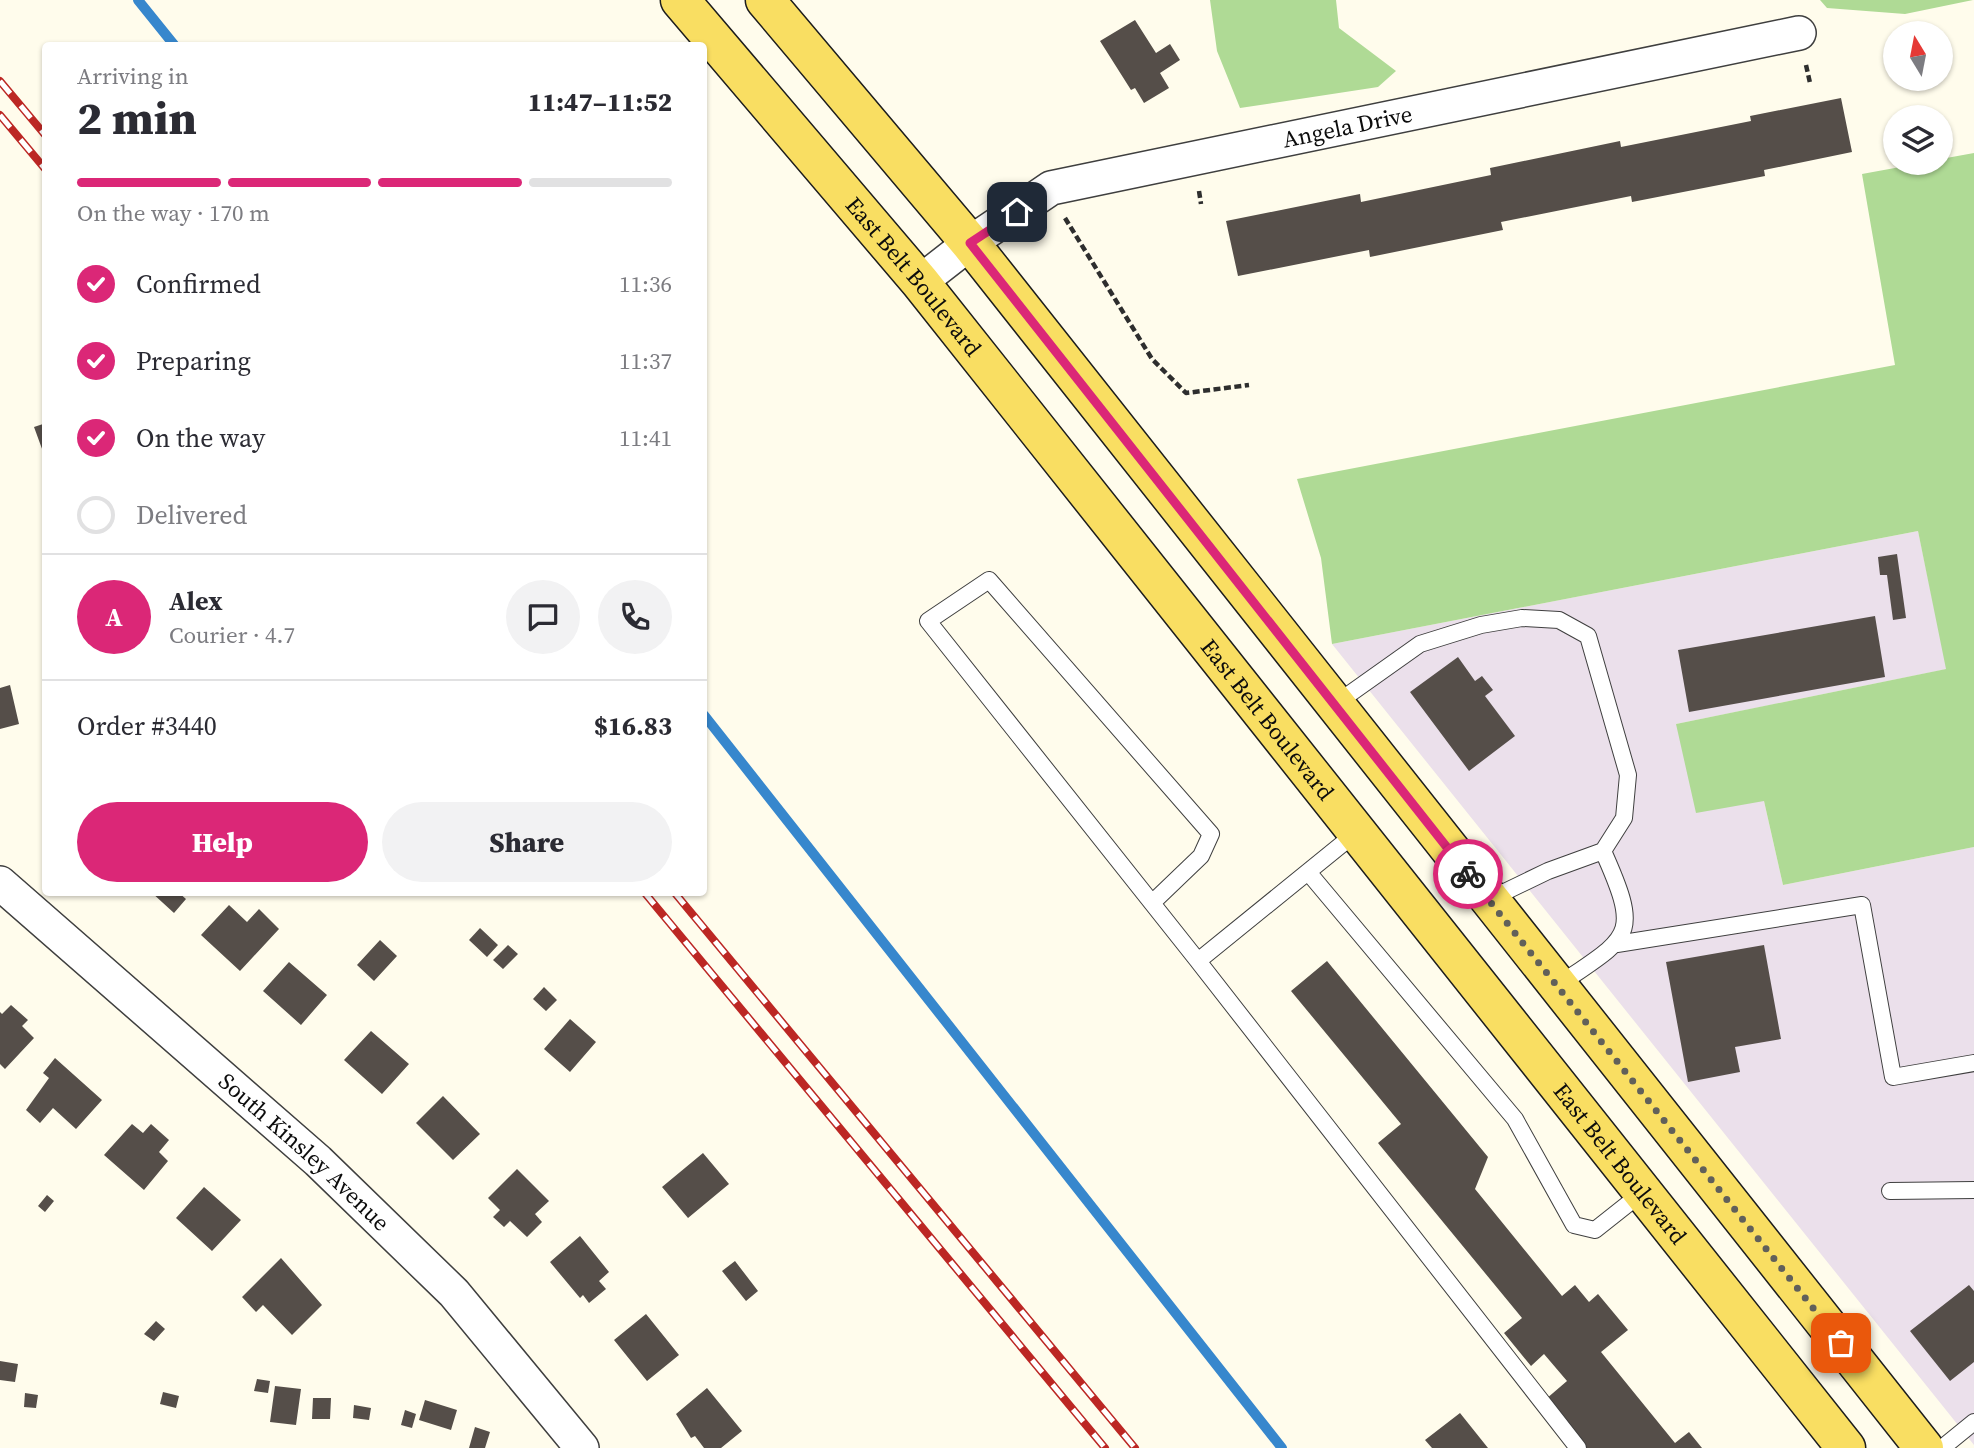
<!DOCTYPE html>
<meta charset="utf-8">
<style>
:root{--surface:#fff;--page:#f2f2f3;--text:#2b2b33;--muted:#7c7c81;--line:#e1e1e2;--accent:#db2777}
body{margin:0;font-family:"Source Serif 4",serif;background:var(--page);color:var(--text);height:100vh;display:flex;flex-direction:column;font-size:26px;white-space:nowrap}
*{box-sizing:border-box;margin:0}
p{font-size:23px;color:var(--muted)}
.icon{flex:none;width:38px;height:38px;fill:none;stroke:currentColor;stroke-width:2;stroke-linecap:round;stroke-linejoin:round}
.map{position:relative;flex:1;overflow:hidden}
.side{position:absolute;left:42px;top:42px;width:665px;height:854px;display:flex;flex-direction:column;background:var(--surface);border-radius:7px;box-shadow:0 2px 5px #0004}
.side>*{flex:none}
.needle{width:46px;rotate:350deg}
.tools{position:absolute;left:1883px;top:21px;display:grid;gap:14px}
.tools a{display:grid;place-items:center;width:70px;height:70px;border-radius:50%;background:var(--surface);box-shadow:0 2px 5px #0004;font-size:35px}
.pin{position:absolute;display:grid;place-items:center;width:60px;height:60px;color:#fff;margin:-30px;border-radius:14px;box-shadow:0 4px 10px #0006}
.courier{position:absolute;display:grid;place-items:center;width:70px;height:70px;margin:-35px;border:5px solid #db2777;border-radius:50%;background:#fff;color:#222;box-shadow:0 2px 9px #0007}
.headline em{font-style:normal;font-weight:800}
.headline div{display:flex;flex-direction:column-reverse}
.headline{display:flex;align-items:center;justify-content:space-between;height:119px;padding:0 35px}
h1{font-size:46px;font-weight:800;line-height:52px}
.bar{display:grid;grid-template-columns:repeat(4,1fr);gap:10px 7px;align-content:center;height:84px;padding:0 35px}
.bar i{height:9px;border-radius:5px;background:var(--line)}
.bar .active{background:var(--accent)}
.bar p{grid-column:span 4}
.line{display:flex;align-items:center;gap:18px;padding:0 35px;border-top:2px solid var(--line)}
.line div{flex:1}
.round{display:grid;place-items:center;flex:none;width:74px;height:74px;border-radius:37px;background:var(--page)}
ol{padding:0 35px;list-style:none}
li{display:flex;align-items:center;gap:21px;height:77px}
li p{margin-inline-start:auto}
li .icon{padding:7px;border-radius:50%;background:var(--accent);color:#fff;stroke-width:4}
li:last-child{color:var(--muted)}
li i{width:38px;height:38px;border:4px solid var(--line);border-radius:50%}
.primary-button{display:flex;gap:14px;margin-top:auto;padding:14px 35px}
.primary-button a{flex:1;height:80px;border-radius:42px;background:var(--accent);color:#fff;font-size:28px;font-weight:800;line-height:80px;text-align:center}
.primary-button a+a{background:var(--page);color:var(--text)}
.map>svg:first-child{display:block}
.industrial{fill:#ebe0eb}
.forest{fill:#afda95}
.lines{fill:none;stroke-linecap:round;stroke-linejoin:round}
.stream{stroke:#3787cd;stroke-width:10}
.building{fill:#554e49}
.service-casing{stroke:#3f3f3f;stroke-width:18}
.minor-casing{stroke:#3f3f3f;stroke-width:36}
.primary-casing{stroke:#1d1d1d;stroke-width:41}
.path{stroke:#2e2e2e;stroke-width:4.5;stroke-dasharray:7 3.5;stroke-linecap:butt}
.service{stroke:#fff;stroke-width:16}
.minor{stroke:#fff;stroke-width:33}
.primary{stroke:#f9de62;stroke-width:38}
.rail-casing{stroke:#bc2724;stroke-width:8}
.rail{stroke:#fff;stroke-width:5;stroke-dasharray:16;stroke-linecap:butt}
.done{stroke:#61605a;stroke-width:7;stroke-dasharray:0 12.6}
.route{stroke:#db2777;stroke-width:9}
.labels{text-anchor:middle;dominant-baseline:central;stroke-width:7;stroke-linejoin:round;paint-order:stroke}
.street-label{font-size:23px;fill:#0c0c0c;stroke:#fff}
</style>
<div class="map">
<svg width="1974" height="1448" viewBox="0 0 1974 1448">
<rect width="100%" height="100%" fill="#fffcec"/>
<!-- industrial -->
<path class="industrial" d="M1918,531l29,138 -271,55 88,77 19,84 191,-38v598l-642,-801z"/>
<!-- forest -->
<path class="forest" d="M1210,0h126l3,28 57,43 -18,16 -138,21 -23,-57z
M1820,0h153l-68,14 -78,-6z
M1974,153v694l-191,38 -19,-84 -68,12 -20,-89 270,-55 -28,-138 -586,113 -11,-86 -24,-79 598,-114 -33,-191 60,-11h19v-4z"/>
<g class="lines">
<!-- stream -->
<path class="stream" d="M138,0l37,46
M704,715l578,733"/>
</g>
<!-- building -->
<path class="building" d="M1135,20l21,33 14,-9 10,16 -20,13 9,15 -25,15 -9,-15 -4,2 -31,-49z
M1841,98l11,54 -88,18 1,6 -133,26 -1,-6 -130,26 2,8 -133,27 -1,-7 -131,26 -12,-55 134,-27 1,8 130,-27 -1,-7 130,-27 1,6 130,-26 -1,-5z
M46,423v34h-1l-11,-30z
M1897,554l9,64 -13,2 -6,-45h-7l-2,-18z
M1875,616l10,61 -196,35 -11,-62z
M1458,657l17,24 7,-5 11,14 -8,6 30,40 -46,35 -59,-79z
M10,685l9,39 -19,5v-41z
M151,892h27l8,7 -12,14z
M229,905l18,17 12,-13 20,20 -39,42 -39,-36z
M480,928l18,17 -11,12 -18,-17z
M380,940l17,16 -23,25 -17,-16z
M508,945l10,9 -15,15 -10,-9z
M1764,945l17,94 -46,8 5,25 -52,10 -22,-120z
M1327,961l161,196 -13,32 87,107 13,-11 14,17 9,-8 30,36 -27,22 74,91 14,-11 13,16h-116l-40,-49 21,-18 -23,-27 -13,12 -27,-33 18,-15 -144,-175 23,-19 -110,-133z
M289,962l38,33 -26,30 -38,-34z
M544,987l13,13 -11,11 -13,-12z
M11,1005l17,15 -6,6 12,12 -29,31 -5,-5v-52l2,2z
M570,1019l26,23 -26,30 -26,-23z
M371,1031l38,33 -27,30 -38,-34z
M55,1058l47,42 -26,29 -23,-21 -13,15 -14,-13 23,-32 -6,-5z
M443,1096l37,38 -27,26 -37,-37z
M132,1124l11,9 8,-9 18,16 -10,12 9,9 -24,29 -40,-35z
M703,1153l26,31 -41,34 -26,-31z
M517,1169l32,32 -14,13 7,8 -15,15 -17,-16 -6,6 -11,-10 7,-7 -12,-12z
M204,1187l37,33 -29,31 -36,-33z
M47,1195l7,6 -9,11 -7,-6z
M580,1236l29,36 -10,9 7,8 -17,14 -6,-8 -3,3 -30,-36z
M281,1258l41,47 -30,30 -29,-30 -7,7 -14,-15z
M735,1261l23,30 -12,10 -24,-30z
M1969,1285l5,6v71l-24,19 -40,-50z
M646,1314l33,41 -32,26 -33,-41z
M156,1321l9,8 -11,12 -10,-7z
M0,1361l18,3 -3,18 -15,-2z
M257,1379l13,2 -2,12 -14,-2z
M275,1386l26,3 -5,36 -26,-3z
M707,1388l35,43 -21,17h-17l-9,-12 -4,2 -15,-24z
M163,1392l16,4 -3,12 -16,-4z
M25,1393l13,2 -2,13 -12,-1z
M313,1398h18l-1,21h-18z
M425,1400l32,10 -6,20 -32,-10z
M354,1405l17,3 -2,12 -16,-2z
M405,1410l11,4 -4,14 -11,-3z
M1460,1413l28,35h-56l-7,-8z
M475,1427l15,5 -5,16h-16z"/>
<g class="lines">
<defs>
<path id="service" d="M1334,705l86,-61 61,-19 41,-7 37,2 29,16 40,139 -4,43 -21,33 -55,20 -58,28
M1357,832l-159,129 380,487
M1308,872l207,247 59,106 21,5 48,-38
M1152,903l49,-47 10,-22 -222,-254 -61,41 270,340
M1617,944l245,-39 31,172 81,-14
M1557,986c73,-50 85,-48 46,-135
M1890,1191l84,-1
M1942,1448l32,-26"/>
<g id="minor">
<path id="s1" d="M920,282l50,-39 81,-55 748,-155"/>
<path id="s2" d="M0,883l318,278 136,132 128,155"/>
</g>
<g id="primary">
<path id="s3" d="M680,0l240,282 926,1166"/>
<path d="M765,0l205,243 954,1205"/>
</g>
</defs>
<!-- service casing -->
<use href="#service" class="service-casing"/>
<!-- minor casing -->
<use href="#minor" class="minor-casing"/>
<!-- primary casing -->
<use href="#primary" class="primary-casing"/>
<!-- path -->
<path class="path" d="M1806,65l4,18
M1199,191l2,13
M1065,218l87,141 34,34 63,-8"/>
<!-- service -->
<use href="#service" class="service"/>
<!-- minor -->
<use href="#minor" class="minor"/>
<!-- primary -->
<use href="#primary" class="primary"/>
<defs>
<path id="rail" d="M0,81l46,55
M0,115l46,55
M644,892l461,556
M674,892l461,556"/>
</defs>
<!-- rail casing -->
<use href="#rail" class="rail-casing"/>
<!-- rail -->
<use href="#rail" class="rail"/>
</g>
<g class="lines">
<!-- done -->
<path class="done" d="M1468,874l373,469"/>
<!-- route -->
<path class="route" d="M1017,212l-47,31 498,631"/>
</g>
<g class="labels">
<!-- street labels -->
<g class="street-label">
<text stroke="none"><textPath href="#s1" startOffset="464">Angela Drive</textPath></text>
<text stroke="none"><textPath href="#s3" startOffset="362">East Belt Boulevard</textPath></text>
<text stroke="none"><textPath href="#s3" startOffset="929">East Belt Boulevard</textPath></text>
<text stroke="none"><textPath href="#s2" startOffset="406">South Kinsley Avenue</textPath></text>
<text stroke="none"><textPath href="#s3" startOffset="1496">East Belt Boulevard</textPath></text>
</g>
</g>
</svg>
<div class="tools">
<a><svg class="needle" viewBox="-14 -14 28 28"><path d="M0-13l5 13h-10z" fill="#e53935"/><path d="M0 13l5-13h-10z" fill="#7c7c81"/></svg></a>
<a><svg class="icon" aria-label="layers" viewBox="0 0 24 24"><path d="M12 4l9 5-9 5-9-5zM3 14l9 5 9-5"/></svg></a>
</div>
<div class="pin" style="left:1841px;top:1343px;background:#ea580c"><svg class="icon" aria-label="bag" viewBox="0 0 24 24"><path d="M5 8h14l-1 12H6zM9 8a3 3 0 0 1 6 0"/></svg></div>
<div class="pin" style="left:1017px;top:212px;background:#1f2937"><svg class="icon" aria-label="home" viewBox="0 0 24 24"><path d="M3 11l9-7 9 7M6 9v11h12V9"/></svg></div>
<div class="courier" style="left:1468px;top:874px"><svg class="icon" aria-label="bike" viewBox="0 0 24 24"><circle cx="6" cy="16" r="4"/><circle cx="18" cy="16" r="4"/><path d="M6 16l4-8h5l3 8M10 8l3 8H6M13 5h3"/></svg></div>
<section class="side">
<div class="headline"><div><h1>2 min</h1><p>Arriving in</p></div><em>11:47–11:52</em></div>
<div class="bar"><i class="active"></i><i class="active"></i><i class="active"></i><i></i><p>On the way · 170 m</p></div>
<ol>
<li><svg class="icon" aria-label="check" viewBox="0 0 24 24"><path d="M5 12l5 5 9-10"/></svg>Confirmed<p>11:36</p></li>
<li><svg class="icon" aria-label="check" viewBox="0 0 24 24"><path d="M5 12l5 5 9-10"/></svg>Preparing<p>11:37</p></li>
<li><svg class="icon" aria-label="check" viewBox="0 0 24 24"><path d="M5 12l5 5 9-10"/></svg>On the way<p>11:41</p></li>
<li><i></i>Delivered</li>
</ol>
<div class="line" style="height:126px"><b class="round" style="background:var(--accent);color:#fff">A</b><div><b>Alex</b><p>Courier · 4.7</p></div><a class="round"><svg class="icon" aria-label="chat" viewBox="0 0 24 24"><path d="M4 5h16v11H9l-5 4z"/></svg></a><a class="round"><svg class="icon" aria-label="phone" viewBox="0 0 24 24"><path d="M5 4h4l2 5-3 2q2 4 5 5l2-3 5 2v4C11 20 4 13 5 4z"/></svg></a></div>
<div class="line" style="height:91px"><div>Order #3440</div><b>$16.83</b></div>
<div class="primary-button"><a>Help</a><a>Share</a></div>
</section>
</div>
